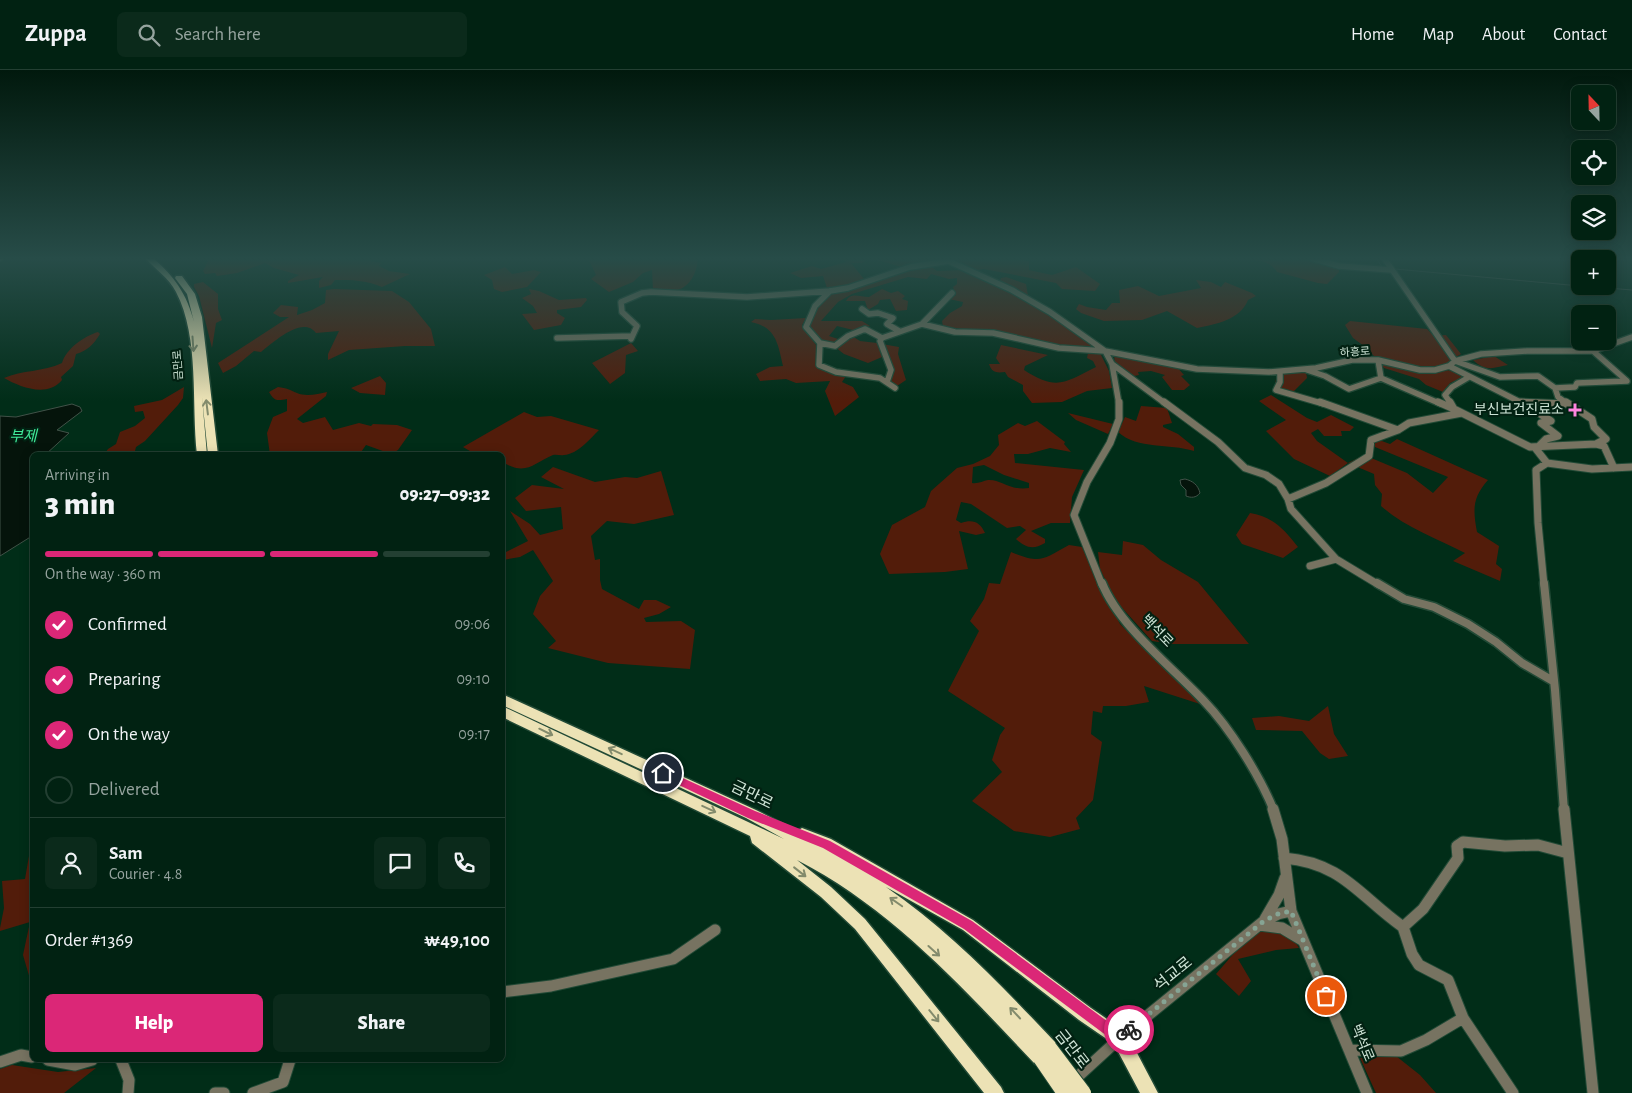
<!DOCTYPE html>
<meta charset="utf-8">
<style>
:root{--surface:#012212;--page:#0b2a1b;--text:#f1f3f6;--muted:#96a49f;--line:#233f32;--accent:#db2777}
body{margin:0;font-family:"Alegreya Sans","Noto Sans KR",sans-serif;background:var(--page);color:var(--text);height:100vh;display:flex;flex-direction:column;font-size:19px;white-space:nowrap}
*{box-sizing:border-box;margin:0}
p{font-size:16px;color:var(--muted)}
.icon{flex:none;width:28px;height:28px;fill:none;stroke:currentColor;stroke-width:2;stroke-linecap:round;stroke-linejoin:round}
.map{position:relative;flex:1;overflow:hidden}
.sheet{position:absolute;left:30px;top:382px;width:475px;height:610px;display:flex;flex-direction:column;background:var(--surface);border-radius:8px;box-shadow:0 2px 12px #0003,0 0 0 1px var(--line)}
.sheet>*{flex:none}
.needle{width:32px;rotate:338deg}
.tools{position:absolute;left:1571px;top:15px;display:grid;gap:10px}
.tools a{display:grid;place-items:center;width:45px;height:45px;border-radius:8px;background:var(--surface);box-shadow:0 2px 12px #0003,0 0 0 1px var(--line);font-size:25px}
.pin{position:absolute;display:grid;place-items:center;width:42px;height:42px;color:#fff;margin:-21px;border:2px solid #fff;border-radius:50%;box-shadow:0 1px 5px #0007}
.courier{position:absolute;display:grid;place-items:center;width:50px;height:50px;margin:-25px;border:4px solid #db2777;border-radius:50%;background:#fff;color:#222;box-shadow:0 1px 6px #0007}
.overview em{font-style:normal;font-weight:800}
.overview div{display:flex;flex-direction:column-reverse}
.overview{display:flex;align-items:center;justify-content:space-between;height:85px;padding:0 15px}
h1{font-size:32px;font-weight:800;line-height:38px}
.bar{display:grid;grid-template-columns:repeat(4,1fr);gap:8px 5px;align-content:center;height:60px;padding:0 15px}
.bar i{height:6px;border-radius:4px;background:var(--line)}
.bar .selected{background:var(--accent)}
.bar p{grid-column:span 4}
.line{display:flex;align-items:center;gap:12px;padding:0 15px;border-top:1px solid var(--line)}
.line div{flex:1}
.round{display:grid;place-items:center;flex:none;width:52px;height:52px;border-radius:8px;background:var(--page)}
ol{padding:0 15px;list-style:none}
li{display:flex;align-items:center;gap:15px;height:55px}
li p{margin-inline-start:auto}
li .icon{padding:5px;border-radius:50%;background:var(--accent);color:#fff;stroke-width:4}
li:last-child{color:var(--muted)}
li i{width:28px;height:28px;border:2px solid var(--line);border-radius:50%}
.action{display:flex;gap:10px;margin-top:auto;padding:10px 15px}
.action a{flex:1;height:58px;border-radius:8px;background:var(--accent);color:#fff;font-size:20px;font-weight:800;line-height:58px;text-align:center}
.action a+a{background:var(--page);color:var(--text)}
header{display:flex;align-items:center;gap:30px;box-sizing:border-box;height:70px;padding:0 25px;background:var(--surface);border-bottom:1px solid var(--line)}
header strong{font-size:24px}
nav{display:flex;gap:28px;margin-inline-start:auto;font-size:18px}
.search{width:350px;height:45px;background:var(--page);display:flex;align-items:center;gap:12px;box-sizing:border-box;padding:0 18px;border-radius:8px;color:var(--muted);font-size:19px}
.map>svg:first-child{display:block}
.green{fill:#521c0a;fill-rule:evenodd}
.water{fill:#05140b;stroke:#415248}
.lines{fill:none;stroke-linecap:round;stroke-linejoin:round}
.stream{stroke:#415248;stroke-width:1}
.minor-far3-casing{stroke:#224a36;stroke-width:8}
.minor-far2-casing{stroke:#224a36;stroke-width:9}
.minor-far1-casing{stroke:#224a36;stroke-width:11}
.minor-casing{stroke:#224a36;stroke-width:13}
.highway-casing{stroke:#224a36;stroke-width:3}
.minor-far3{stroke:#777361;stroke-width:5.5}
.minor-far2{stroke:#777361;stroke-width:7}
.minor-far1{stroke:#777361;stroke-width:8}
.minor{stroke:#777361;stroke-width:11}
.highway{fill:#ece2b5;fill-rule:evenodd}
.highway-bridge-casing{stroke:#224a36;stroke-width:18;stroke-linecap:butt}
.highway-bridge{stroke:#ece2b5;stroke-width:16}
.oneway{stroke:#838b6c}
.route{fill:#db2777}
.done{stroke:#86a494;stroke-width:5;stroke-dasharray:0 9}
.poi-dot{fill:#fe85df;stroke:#022112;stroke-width:2}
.labels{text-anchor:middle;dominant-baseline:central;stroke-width:4.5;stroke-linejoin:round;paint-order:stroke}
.far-street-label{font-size:11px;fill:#cee4d6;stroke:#022112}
.poi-label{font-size:14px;fill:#cee4d6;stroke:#022112;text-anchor:end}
.street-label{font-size:14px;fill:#cee4d6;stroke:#022112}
.water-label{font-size:15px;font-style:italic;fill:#40ea9a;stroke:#022112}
.near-street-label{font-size:16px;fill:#cee4d6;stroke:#022112}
</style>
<header>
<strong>Zuppa</strong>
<div class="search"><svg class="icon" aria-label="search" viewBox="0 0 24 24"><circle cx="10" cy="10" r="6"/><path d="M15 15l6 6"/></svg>Search here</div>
<nav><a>Home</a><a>Map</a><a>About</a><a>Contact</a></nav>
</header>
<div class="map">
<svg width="1632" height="1023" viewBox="0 0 1632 1023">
<rect width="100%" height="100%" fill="#012d18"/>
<!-- green -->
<path class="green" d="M204,188h169l-3,3 11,2 -2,3 10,5 21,3 -28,13c-16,-7 -30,-7 -47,-7l-4,5 -12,3v-7l4,-4 -35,6v-2l11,-6 -25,-7 -9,-5 -28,10 -20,3 -2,-3 -10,1 -2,-3 5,-10z
M588,188h110c-1,15 -8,30 -24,33 -6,1 -15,-1 -21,-1l-1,-20 -9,3 -10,9 -24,10 -18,-13 5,-4z
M842,188h27l-7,5h-11l13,16 -17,8 -20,1 -4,-12 -22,2 -11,-5 22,-7 9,3 25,-7z
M870,188h68l4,2 -22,2 -18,5z
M961,188h44l24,3v9l23,5 24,-8 24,17 -5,7 -33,-2 -6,-6 -72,-14 -7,1 -25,-9z
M1303,188l36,9v5l-12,12 -9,-1 -41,-11c-6,-11 -20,-12 -32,-13z
M929,195l8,6 26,-1 49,22 43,26 42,31 -40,-4 -114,-19 -1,-5 8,-8 12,-7 1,-4 -14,-3 7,-4 -3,-8 4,-3v-6l-8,1 -18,-5 -4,5 -19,-2 -56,17 -14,8 -17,19h41l8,5 -13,5 -20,-5 -8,10 12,4 -7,5 -13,-3 -13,-16 7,-17 17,-18z
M505,197l7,7 22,-4 7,2 -14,15 -25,5 -8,-3 -2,-9 -8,-5z
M1006,207l20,7 2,12 -28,-15 1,-3z
M1196,210l15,2 10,5 4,-5 27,11 4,3 -8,4c-8,20 -32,24 -51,28l-30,-17 -25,9 -38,1 -23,-8 -5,-4 3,-5 8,3 19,3 6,-7h8l-1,-13 19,-4 21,10 42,-8z
M203,212l15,12v15l4,11 -6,3 -4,25 -13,-52 -5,-9v-3z
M334,219l58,2 17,11 22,27 4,17h-30l-56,4 -21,10v-6l11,-23 -23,2c-14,-18 -43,10 -55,19l-7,-1 -18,15 -13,7 -5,-10 71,-46h-9l-7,-4 8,-8 17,2 -1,8 15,-5 13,-7 1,-13z
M529,219l10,2 20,9 27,-2 1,2 -6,7 -24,3v3l8,5 -4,7 -27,5 -12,-16 15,-1 -4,-7 -11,-8 9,-4z
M882,219l9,4 7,-2 7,5 -3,3 6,2 -1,9 -11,1 -6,-12 -10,1 -2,4 -10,6 -3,-9h-19c5,-9 14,-4 23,-4z
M806,248l-4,7 14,20v20l30,11 -4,6 11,5 6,10 -24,19 -10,-25 5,-10 -34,2 -10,-4 -26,2 -4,-7 14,-7 13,-1c-5,-22 -7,-39 -32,-44l4,-3 16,1z
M1350,251l77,8 7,7 12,-1 15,19 -19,12 4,4 7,1 10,6 -13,6 -7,9 -17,-7 -7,-6 -35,-11 -16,-19 -15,-11 -8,-13z
M98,262l2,2c-6,10 -13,17 -24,20l-3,12 -12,11 1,3c-15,18 -42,7 -58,-2 18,-8 39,-6 58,-15 4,-14 22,-27 36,-31z
M852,266l8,5 17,2 5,14 -14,6 -24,-9 -9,-7z
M631,273l7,8 -12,4 -1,18 -15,11 -18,-21z
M882,274l17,3 -1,7 8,26 -9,6 -6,-4 1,-15z
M1001,275l47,10 -23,11 -1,4c33,21 40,13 72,-3l-3,-6 -6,-3 1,-5h12l9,18 3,17 -25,3 -25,11 -30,1 -9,-12v-6l-15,-8 -3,-5c-8,1 -13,1 -16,-8h11l-4,-6z
M1114,285l62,11 8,9 -3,1 9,9 -6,5h-12l-10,-13 3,-2 -14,-4 -13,1 1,3 -5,1 -19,-13z
M1494,286l14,9c-15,3 -22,7 -35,-5z
M1290,297l16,5 1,6 -14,14 -18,-5 2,-18z
M380,306l6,7 -1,12 -25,-2 -9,-5z
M184,317l-1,11 -5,7 -33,36 -9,6 -1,4 7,1 -1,3h-37l4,-6 8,-5 4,-12 15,-6 10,-8 -2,-7 -8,1 -1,-6 28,-6z
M278,317c9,1 12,3 19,6 9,4 21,1 30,-1l-1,4 -29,23 6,4 22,-6 8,13 26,-7 12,3 2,-2 24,1 15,5 -14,20 -7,4 -25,-9 -7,10h-89l-3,-22 6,-16 14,-6v-12c-10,2 -13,2 -18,-7z
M1271,325l36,23 10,4 14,-7 23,12 -4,4h-9l1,5h-18l-6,-7 -7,4 6,8 31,22 16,-8 43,18 26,20 15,-16 -73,-30v-5l4,-2 11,4 7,-5 91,41c-16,18 -15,30 -11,52l22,14 -3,18 6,5 -2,12 -47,-20 12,-8c-27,-14 -61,-26 -84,-47l1,-12 -7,-9 -1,-11 -26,-11 -18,13 -36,-17 -28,-28 20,-11 -27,-19z
M1141,336l26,2 5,15 -9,2v2l15,7 16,13v4c-25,-8 -56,-1 -76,-19l7,-15 11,4z
M524,342l13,5 14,-1 48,14c-9,9 -21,24 -35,25 -4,1 -7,-1 -11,0 -19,8 -26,20 -47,9l-3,3 -1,-12h-25l-14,-8z
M1068,343l45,11 -5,10 -32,-14z
M1037,351l28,21 -1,2 7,8 -21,-4 -22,6h-14l1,9 69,7 -12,27 -2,26h-19l-20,8 14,8v4c-12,7 -19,5 -29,-4l10,-9 -6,-4 -13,2 -36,-24 -10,-2 -5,18 5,3c12,-4 19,-1 24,10l-9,2 -17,-4 9,38 -23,3 -56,2 -9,-20 12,-29 33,-18 6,-16 26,-23 16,-4 17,-8 9,-11 -1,-10 20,-12 7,3zM984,395l20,10 25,8v5c-19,3 -28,-9 -41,-8 -5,1 -10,4 -16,3l1,-16z
M553,397l42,15 30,-5 12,1 24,-7 13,44 -40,9 -27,-3 -16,15 4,24 5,-1v21l2,9 37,20 5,-9h12l15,7 -12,7 -15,4 2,4 35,-1 14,9 -5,39 -82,-6 -60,-15 8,-7 -23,-27 7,-18 13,-15 -20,-31 -13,7 -17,3 -1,-6 26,-13 -18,-30 20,13 10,11 23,-6 -2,-22 -35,4 -11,-13 17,-13 32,4 -23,-12z
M1250,443c22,3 35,17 48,34l-15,11 -41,-14 -6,-9z
M1123,471l20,4 18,15 37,22 51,62h-76l-21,-3 -37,-41 -15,-31 -2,-17 24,3z
M1069,475l13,2 38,77 80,80 -56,-18 5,16 -23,4h-23l-1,7 -9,-2 -2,23 11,8 -9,58 -17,18 4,11 -30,8 -36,-6 -42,-30 30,-29 -10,-12 8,-25 5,-7 -57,-37 31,-60 -9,-10 14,-22 5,-16 11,1 11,-32c31,12 30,8 58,-7z
M1328,636l6,28 14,22 -19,3 -9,-6 -18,-22 -46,-1 -4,-12 27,-2 30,5z
M32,779v130h-2l-7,-24 7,-33 -30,9v-3l4,-20 -2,-27 23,-2 5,-29z
M1260,858c19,2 29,2 39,20l-23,2 -38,9 13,22 -12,15 -23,-22 19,-22z
M1396,986l24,19 16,18h-60l-16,-35z
M12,995l46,7 38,-4 -32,25h-64v-24z"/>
<!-- water -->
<path class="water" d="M72,334l8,3 2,4 -25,19 12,3 -24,22h-13v81l-32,20v-140l16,1z
M1185,409c8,2 13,6 15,14 -4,5 -9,5 -14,3v-6l-5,-5 -1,-5z"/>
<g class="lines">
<!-- stream -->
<path class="stream" d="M1376,188l6,9
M1395,199l185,17
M1583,216l49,4"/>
<defs>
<path id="minor-far3" d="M942,188l70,32 38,22 55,39 7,13 7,40
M1311,188l28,8 53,4
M1384,188l71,103 45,16 38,-1 17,12
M830,221l-15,15 -9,21 14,16 -1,22 17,7 44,6 15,10
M862,239l7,5 9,-1 15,5 -6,6 12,7
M922,254l30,-31
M557,268l75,-2
M882,268l40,-14 33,8 38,1 66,15 46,3 92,18 72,3 47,-4 36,-8h26l42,10h15l14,-4 6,-5 26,-7 46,-3h66l39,-14
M631,269l6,-13 -15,-14 -1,-10 21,-9 9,-1 96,5 83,-6 18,-3 62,-21 39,-6
M820,273l15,3 13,-10 17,-7 17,9 -2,3 11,29 -4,12
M1378,290l3,18 60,26
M1112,294l54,40
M1449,296l73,37 25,1
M1307,300l18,6 24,13 32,-11
M1280,302v10l-4,8 48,14
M1451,334l-6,-9 7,-8 17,-10
M1568,334l-10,-7 -3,-9 20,-1 2,-4 50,-2 -34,-30"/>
<path id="minor-far2" d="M1164,332l54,40 27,26 21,7 13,9 9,15 3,10 45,50 43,26
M1320,332l78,28 11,-7 53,-10
M1438,332l16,7
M1450,332l4,7 76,38 66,-3
M1521,332l46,2
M1566,332l26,17 2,8 12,12 -10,5 8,2 10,22
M1525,337l3,-1 23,15 -10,2 17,13 -12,3 -10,10 11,14
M1288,429l38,-16 43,-27 2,-16 27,-10
M1310,496l26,-7
M1102,515l-28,-70 13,-33 23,-39 9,-24v-17
M1544,515l-6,-62 -2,-53 11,-7 45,6 40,-2"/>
<path id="minor-far1" d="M1102,513c17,43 70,84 102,118 26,27 56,75 70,110
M1377,513l27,16 30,8 34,17 28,18 26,21 31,18
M1544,513l11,107 9,121"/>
<path id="minor" d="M1273,739l9,30 9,72 76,182
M1564,739l29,284
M1284,788c59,5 75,38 119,69l20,-18 35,-51 -1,-12 6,-4 42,4 33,-1 30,8
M1265,849l14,-24 6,-17
M1259,855l23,3 20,12
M1403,857l9,27 7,11 29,15 15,38 50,75
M502,922l49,-6 122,-27 42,-29
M1349,980l52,1 25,-11 37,-22
M48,990l27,5 17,-5
M121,990l8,20 -1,13
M0,992l21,-7 11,2
M1073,1011l47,-43 144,-117 14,-7 13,-3
M215,1023h9
M253,1023l30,-11 7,-22"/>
<path id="highway" d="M0,188h5l-5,3z
M145,188h8c21,18 34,36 41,64l-7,-28 -12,-16 1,-2h6l13,18 7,23 16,138h-10l-6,-58 5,58h-10c-6,-51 3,-117 -21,-163 -7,-14 -21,-23 -31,-34z
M502,624l254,116 41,21 5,-3 29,11 142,81 118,88 35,24 32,61h-18l-26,-49 -35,-24 -116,-90 -77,-43c64,44 116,99 169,155l3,6 -3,6 -6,3 -2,7 -6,3 -6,-3c-72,-76 -144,-156 -238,-204l34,27 34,32 136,168 3,6h-20l-129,-164 -34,-32 -69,-54 -2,-7 -248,-119v-11l282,133 -38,-21 -244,-113z"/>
</defs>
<!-- minor-far3 casing -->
<use href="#minor-far3" class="minor-far3-casing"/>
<!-- minor-far2 casing -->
<use href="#minor-far2" class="minor-far2-casing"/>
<!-- minor-far1 casing -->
<use href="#minor-far1" class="minor-far1-casing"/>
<!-- minor casing -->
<use href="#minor" class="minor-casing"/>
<!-- highway casing -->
<use href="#highway" class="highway-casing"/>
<!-- minor-far3 -->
<use href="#minor-far3" class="minor-far3"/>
<!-- minor-far2 -->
<use href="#minor-far2" class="minor-far2"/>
<!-- minor-far1 -->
<use href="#minor-far1" class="minor-far1"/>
<!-- minor -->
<use href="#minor" class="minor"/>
<!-- highway -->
<use href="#highway" class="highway"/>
<defs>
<path id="highway-bridge" d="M1049,978l34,45
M1041,988l24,35"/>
</defs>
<!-- highway-bridge casing -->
<use href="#highway-bridge" class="highway-bridge-casing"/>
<!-- highway-bridge -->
<use href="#highway-bridge" class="highway-bridge"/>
</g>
<!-- one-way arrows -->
<defs><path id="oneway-shaft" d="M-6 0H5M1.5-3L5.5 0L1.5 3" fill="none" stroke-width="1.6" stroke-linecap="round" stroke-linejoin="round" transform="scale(1.25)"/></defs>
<g class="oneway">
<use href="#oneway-shaft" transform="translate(193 274) rotate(86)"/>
<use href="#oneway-shaft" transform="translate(207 337) rotate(-97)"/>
<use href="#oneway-shaft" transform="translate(546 662) rotate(26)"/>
<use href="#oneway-shaft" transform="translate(615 681) rotate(-155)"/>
<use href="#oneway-shaft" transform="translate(709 739) rotate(25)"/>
<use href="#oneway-shaft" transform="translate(800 802) rotate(38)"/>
<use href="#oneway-shaft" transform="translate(896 832) rotate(-145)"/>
<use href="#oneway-shaft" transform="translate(934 881) rotate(42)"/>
<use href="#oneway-shaft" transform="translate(1015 943) rotate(-133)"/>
<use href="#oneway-shaft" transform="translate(934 946) rotate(51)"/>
</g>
<!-- sky -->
<linearGradient id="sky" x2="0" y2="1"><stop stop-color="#01190d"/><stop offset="0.57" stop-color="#274c48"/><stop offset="1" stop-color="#274c48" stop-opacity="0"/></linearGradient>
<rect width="1632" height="331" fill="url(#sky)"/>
<!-- route -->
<path class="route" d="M663,699l92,42 75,30 142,80 147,109 10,-6 4,2 2,4 -2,5 -13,9 -5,-2 -151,-113 -141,-81 -75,-30 -88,-42 -2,-3z"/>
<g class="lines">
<!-- done -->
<path class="done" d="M1129,960l135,-109 14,-7 13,-3 35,85"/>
</g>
<!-- markers -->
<path class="poi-dot" d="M1572.5 332.5h5v5h5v5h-5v5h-5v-5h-5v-5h5z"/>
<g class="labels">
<!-- far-street labels -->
<g class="far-street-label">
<text transform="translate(1355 282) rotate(-4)">하흥로</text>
<text transform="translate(178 295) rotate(-94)">금만로</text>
</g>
<!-- poi labels -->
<g class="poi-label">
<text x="1564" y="340">부신보건진료소</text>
</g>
<!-- street labels -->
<g class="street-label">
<text transform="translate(1157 561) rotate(46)">백석로</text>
<text transform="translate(1362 973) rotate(67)">백석로</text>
</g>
<!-- water labels -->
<g class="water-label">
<text x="23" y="366">부제</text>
</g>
<!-- near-street labels -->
<g class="near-street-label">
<text transform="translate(752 725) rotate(26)">금만로</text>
<text transform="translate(1173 904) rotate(-39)">석교로</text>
<text transform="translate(1072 979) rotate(52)">금만로</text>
</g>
</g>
</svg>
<div class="tools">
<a><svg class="needle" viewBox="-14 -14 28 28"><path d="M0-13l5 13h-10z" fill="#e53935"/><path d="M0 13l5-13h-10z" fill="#96a49f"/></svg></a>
<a><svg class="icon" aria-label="locate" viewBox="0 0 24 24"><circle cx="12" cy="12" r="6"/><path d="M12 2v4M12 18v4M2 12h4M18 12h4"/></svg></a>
<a><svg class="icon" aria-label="layers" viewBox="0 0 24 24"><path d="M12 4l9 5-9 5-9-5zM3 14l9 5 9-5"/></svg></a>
<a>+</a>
<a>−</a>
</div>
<div class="pin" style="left:1326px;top:926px;background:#ea580c"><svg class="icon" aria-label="bag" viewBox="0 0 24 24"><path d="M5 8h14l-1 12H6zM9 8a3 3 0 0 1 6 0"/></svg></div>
<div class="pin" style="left:663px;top:703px;background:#1f2937"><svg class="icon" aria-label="home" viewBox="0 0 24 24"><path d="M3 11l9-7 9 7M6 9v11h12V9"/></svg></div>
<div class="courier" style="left:1129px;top:960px"><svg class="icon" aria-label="bike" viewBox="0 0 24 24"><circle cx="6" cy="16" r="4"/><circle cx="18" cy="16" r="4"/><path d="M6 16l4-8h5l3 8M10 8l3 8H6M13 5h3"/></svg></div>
<section class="sheet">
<div class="overview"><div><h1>3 min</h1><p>Arriving in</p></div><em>09:27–09:32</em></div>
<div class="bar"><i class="selected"></i><i class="selected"></i><i class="selected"></i><i></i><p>On the way · 360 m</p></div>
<ol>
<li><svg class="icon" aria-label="check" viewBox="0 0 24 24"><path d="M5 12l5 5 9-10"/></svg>Confirmed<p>09:06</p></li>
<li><svg class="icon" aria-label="check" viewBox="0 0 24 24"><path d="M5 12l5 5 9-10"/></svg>Preparing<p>09:10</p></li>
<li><svg class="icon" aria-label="check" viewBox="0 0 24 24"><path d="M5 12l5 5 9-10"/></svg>On the way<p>09:17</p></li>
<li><i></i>Delivered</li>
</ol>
<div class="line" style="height:90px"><a class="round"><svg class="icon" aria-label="person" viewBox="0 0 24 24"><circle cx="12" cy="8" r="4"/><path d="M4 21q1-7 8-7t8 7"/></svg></a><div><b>Sam</b><p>Courier · 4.8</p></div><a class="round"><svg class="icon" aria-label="chat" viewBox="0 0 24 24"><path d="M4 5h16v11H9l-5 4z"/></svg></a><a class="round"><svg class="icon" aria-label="phone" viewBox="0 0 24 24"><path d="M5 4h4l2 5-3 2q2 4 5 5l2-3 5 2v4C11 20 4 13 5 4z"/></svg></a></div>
<div class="line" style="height:65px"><div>Order #1369</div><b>₩49,100</b></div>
<div class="action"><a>Help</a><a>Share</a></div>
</section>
</div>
